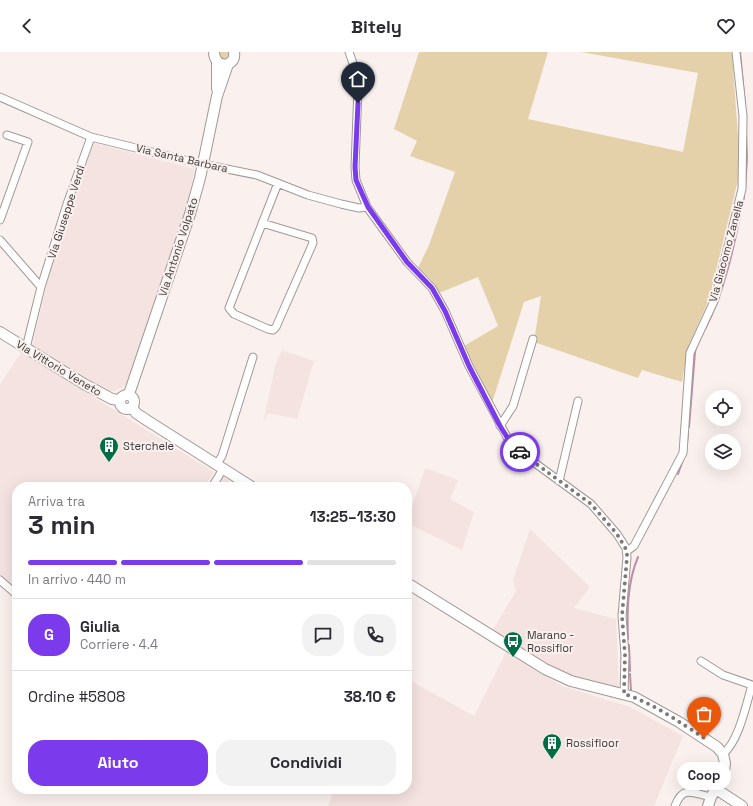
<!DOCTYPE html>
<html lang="it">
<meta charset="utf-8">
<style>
:root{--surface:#fff;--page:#f2f2f3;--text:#2b2b33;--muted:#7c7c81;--line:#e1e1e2;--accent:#7c3aed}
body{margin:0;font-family:"Space Grotesk",sans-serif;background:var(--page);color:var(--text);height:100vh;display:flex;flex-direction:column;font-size:15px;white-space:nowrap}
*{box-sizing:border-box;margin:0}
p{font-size:13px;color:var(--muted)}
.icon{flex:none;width:22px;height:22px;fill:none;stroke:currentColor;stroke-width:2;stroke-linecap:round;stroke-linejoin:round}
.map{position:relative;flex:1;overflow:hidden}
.details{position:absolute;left:12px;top:430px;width:400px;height:312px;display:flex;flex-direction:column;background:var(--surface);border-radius:16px;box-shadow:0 4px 16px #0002}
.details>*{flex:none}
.tools{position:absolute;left:705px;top:338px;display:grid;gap:8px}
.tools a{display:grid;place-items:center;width:36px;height:36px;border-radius:50%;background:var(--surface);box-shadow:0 4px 16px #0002;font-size:20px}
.pin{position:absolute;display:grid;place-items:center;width:34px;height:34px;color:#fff;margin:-41px -17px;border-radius:50% 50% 50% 0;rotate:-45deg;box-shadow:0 0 4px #0007}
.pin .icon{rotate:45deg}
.courier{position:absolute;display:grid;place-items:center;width:40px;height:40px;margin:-20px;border:3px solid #7c3aed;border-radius:50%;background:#fff;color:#222;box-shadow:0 1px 5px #0007}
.bubble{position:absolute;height:28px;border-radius:14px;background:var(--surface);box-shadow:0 4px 16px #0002;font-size:13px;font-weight:600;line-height:28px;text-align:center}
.overview em{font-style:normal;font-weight:600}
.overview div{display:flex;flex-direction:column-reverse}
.overview{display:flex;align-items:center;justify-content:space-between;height:68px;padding:0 16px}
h1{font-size:26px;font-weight:600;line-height:30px}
.bar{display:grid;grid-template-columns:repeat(4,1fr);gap:6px 4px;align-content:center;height:48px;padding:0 16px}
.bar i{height:5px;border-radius:3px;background:var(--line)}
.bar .active{background:var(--accent)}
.bar p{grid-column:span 4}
.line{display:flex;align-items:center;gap:10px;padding:0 16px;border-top:1px solid var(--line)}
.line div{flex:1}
.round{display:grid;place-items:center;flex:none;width:42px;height:42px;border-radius:16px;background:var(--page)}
.action{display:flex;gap:8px;margin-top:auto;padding:8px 16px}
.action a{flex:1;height:46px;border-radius:16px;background:var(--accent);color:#fff;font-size:16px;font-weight:600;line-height:46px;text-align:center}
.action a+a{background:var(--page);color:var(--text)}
header{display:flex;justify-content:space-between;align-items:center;height:52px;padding:0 16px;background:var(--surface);font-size:18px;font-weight:600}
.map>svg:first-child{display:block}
.built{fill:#f4e3e0}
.green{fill:#e4d1aa}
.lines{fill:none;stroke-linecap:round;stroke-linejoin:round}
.stream{stroke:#be8da8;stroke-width:2}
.street-casing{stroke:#a09896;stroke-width:9}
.secondary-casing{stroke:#a09896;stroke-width:12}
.street{stroke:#fff;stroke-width:7}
.secondary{stroke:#fff;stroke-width:10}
.done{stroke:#7e7877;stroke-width:4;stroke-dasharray:0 7.2}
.route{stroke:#7c3aed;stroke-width:5}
.labels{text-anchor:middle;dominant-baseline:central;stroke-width:4;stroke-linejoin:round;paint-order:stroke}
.street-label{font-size:11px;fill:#3b3736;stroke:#faf1ef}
.poi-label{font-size:11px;fill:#3b3736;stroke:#faf1ef;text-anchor:start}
</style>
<header><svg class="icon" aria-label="back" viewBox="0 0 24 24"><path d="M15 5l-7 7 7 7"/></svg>Bitely<svg class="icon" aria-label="heart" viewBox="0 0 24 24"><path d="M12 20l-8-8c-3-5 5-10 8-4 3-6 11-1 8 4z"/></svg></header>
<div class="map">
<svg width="753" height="754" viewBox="0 0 753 754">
<rect width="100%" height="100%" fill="#faf1ef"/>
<!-- built -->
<path class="built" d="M94,91l101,26 -10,42 -56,170 -6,6 -9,4h-10l-72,-45 17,-71 23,-71z
M282,298l32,11 -17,58 -29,-6 -5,11 12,-58z
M21,300l193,120 -10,15h-187v105l-17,-14v-193z
M425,416l33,12 -8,19 24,13 -12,38 -55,-27z
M222,424l17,11h-24z
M530,477l60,58 -16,21 42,11 3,74 -52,-16 -75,-46 24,-40 -3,-11z
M506,600l56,34 68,21 53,29 -29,70h-326l6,-17h73v-101l4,-7 63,35z"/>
<!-- green -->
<path class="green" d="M218,0h12l1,1 -4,7h-6z
M419,0h129l-20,67 155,33 15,-79 -117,-21h151l7,99v25l-30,123 -21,48 -6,35 -40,-12 -4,8 -104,-36 7,-46 -17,6 -32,101 -28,-57 34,-20 -20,-49 -39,16 -8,-13 -13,-12 11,-23 26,-73 -45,-16 7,-15 -23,-12z"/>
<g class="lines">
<!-- stream -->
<path class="stream" d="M740,0l5,53
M745,137l2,-31 -1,-27
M705,277c21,-40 30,-88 39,-132
M689,375l6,-75 1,-5
M687,390l1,-9
M678,422l6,-17
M628,587c-1,-27 -1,-56 10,-82
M629,593l1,26
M630,622l1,17"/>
<defs>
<path id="street" d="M349,0l5,14 4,22 -3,79 1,13 11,27 40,55 25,26 13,23 24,55 38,71 10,13 74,54 26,30 9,14 1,9 -5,59 3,39 -1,39
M0,45l91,40 106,26 60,12 51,20 33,9 18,4 8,-1
M0,168l28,-78 -21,-7
M262,171l50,15 1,5 -37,84 -3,3 -5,-1 -34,-15 -5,-6 49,-125
M0,188l41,47 -15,61
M41,235l26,-83 24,-67
M500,374l13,-20 20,-67
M216,413l6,-9 31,-99
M559,429l19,-80
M212,435l11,-18
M627,499l7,-5 49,-93 7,-100 25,-54 27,-110 1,-73 -7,-64
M0,528l17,15
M701,609l22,14 29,10c-6,20 -13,56 -29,69
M675,754c8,-21 17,-13 36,-9"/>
<path id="secondary" d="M214,0c0,7 4,12 11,13 7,-2 10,-6 9,-13
M217,37v-28
M0,280l84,52 28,15 8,1
M129,342l61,-180 10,-36 17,-82 11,-32
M120 350a7 7 0 1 1 14 0a7 7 0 1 1-14 0Z
M132,355l4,6 12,8 104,66
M407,531l138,86 26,12 63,16 45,25 38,25 6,7 2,9 -1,8 -2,7 -11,19 -3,9
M716,737l26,17"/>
</defs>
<!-- street casing -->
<use href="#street" class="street-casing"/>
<!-- secondary casing -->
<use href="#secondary" class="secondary-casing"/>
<!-- street -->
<use href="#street" class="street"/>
<!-- secondary -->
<use href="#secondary" class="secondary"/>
</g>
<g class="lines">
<!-- done -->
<path class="done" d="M520,400l71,52 26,30 10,17v6l-5,59 3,39 -1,39c27,8 57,29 80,44"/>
<!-- route -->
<path class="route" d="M358,51l-3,64 1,13 12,27 39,55 25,26 13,23 24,55 31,60 7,11 13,15"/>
</g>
<!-- icons -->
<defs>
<symbol id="building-pin" viewBox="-11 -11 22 30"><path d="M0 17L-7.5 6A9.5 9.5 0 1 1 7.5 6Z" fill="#016d44" stroke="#faf1ef"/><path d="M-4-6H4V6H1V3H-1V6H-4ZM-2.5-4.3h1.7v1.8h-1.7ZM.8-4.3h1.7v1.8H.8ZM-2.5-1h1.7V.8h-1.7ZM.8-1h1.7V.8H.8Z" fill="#fff"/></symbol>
<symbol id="bus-pin" viewBox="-11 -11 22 30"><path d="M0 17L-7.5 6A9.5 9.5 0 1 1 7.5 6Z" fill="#016d44" stroke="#faf1ef"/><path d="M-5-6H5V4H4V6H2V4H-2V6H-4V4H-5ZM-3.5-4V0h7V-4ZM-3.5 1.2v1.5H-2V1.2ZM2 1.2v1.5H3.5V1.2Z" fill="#fff"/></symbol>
</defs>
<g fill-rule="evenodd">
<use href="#building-pin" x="98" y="383" width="22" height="30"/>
<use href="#bus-pin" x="502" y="578" width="22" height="30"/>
<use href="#building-pin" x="541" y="680" width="22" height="30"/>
</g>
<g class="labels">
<!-- street labels -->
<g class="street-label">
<text transform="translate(182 106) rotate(13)">Via Santa Barbara</text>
<text transform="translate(66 160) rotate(-72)">Via Giuseppe Verdi</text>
<text transform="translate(178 195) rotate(-72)">Via Antonio Volpato</text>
<text transform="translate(726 199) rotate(-75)">Via Giacomo Zanella</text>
<text transform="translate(59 316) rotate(31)">Via Vittorio Veneto</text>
</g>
<!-- poi labels -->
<g class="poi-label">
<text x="123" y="394">Sterchele</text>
<text x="527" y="583">Marano -<tspan x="527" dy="13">Rossiflor</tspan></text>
<text x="566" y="691">Rossifloor</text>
</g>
</g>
</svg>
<div class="tools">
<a><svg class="icon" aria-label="locate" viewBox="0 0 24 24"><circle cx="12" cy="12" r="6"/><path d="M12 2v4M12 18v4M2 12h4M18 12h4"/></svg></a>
<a><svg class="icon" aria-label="layers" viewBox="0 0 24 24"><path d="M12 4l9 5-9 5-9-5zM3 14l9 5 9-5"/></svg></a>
</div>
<div class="pin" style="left:704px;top:686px;background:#ea580c"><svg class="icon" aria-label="bag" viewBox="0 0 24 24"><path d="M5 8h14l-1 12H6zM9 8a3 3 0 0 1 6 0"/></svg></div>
<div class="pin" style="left:358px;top:51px;background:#1f2937"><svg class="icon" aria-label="home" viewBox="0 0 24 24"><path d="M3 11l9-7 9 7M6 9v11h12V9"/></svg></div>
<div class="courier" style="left:520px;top:400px"><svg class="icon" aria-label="car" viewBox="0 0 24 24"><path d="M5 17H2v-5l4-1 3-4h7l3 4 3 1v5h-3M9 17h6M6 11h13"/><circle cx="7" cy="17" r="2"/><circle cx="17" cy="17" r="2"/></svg></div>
<div class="bubble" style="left:677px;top:710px;width:54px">Coop</div>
<section class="details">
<div class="overview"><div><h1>3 min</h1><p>Arriva tra</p></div><em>13:25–13:30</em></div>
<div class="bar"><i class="active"></i><i class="active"></i><i class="active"></i><i></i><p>In arrivo · 440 m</p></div>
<div class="line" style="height:72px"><b class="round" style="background:var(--accent);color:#fff">G</b><div><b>Giulia</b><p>Corriere · 4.4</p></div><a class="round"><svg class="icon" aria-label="chat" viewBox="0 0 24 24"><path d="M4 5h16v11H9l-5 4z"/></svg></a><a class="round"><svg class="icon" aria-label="phone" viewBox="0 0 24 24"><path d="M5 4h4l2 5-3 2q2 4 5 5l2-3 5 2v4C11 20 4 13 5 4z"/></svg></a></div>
<div class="line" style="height:52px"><div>Ordine #5808</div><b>38.10 €</b></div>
<div class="action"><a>Aiuto</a><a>Condividi</a></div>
</section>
</div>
